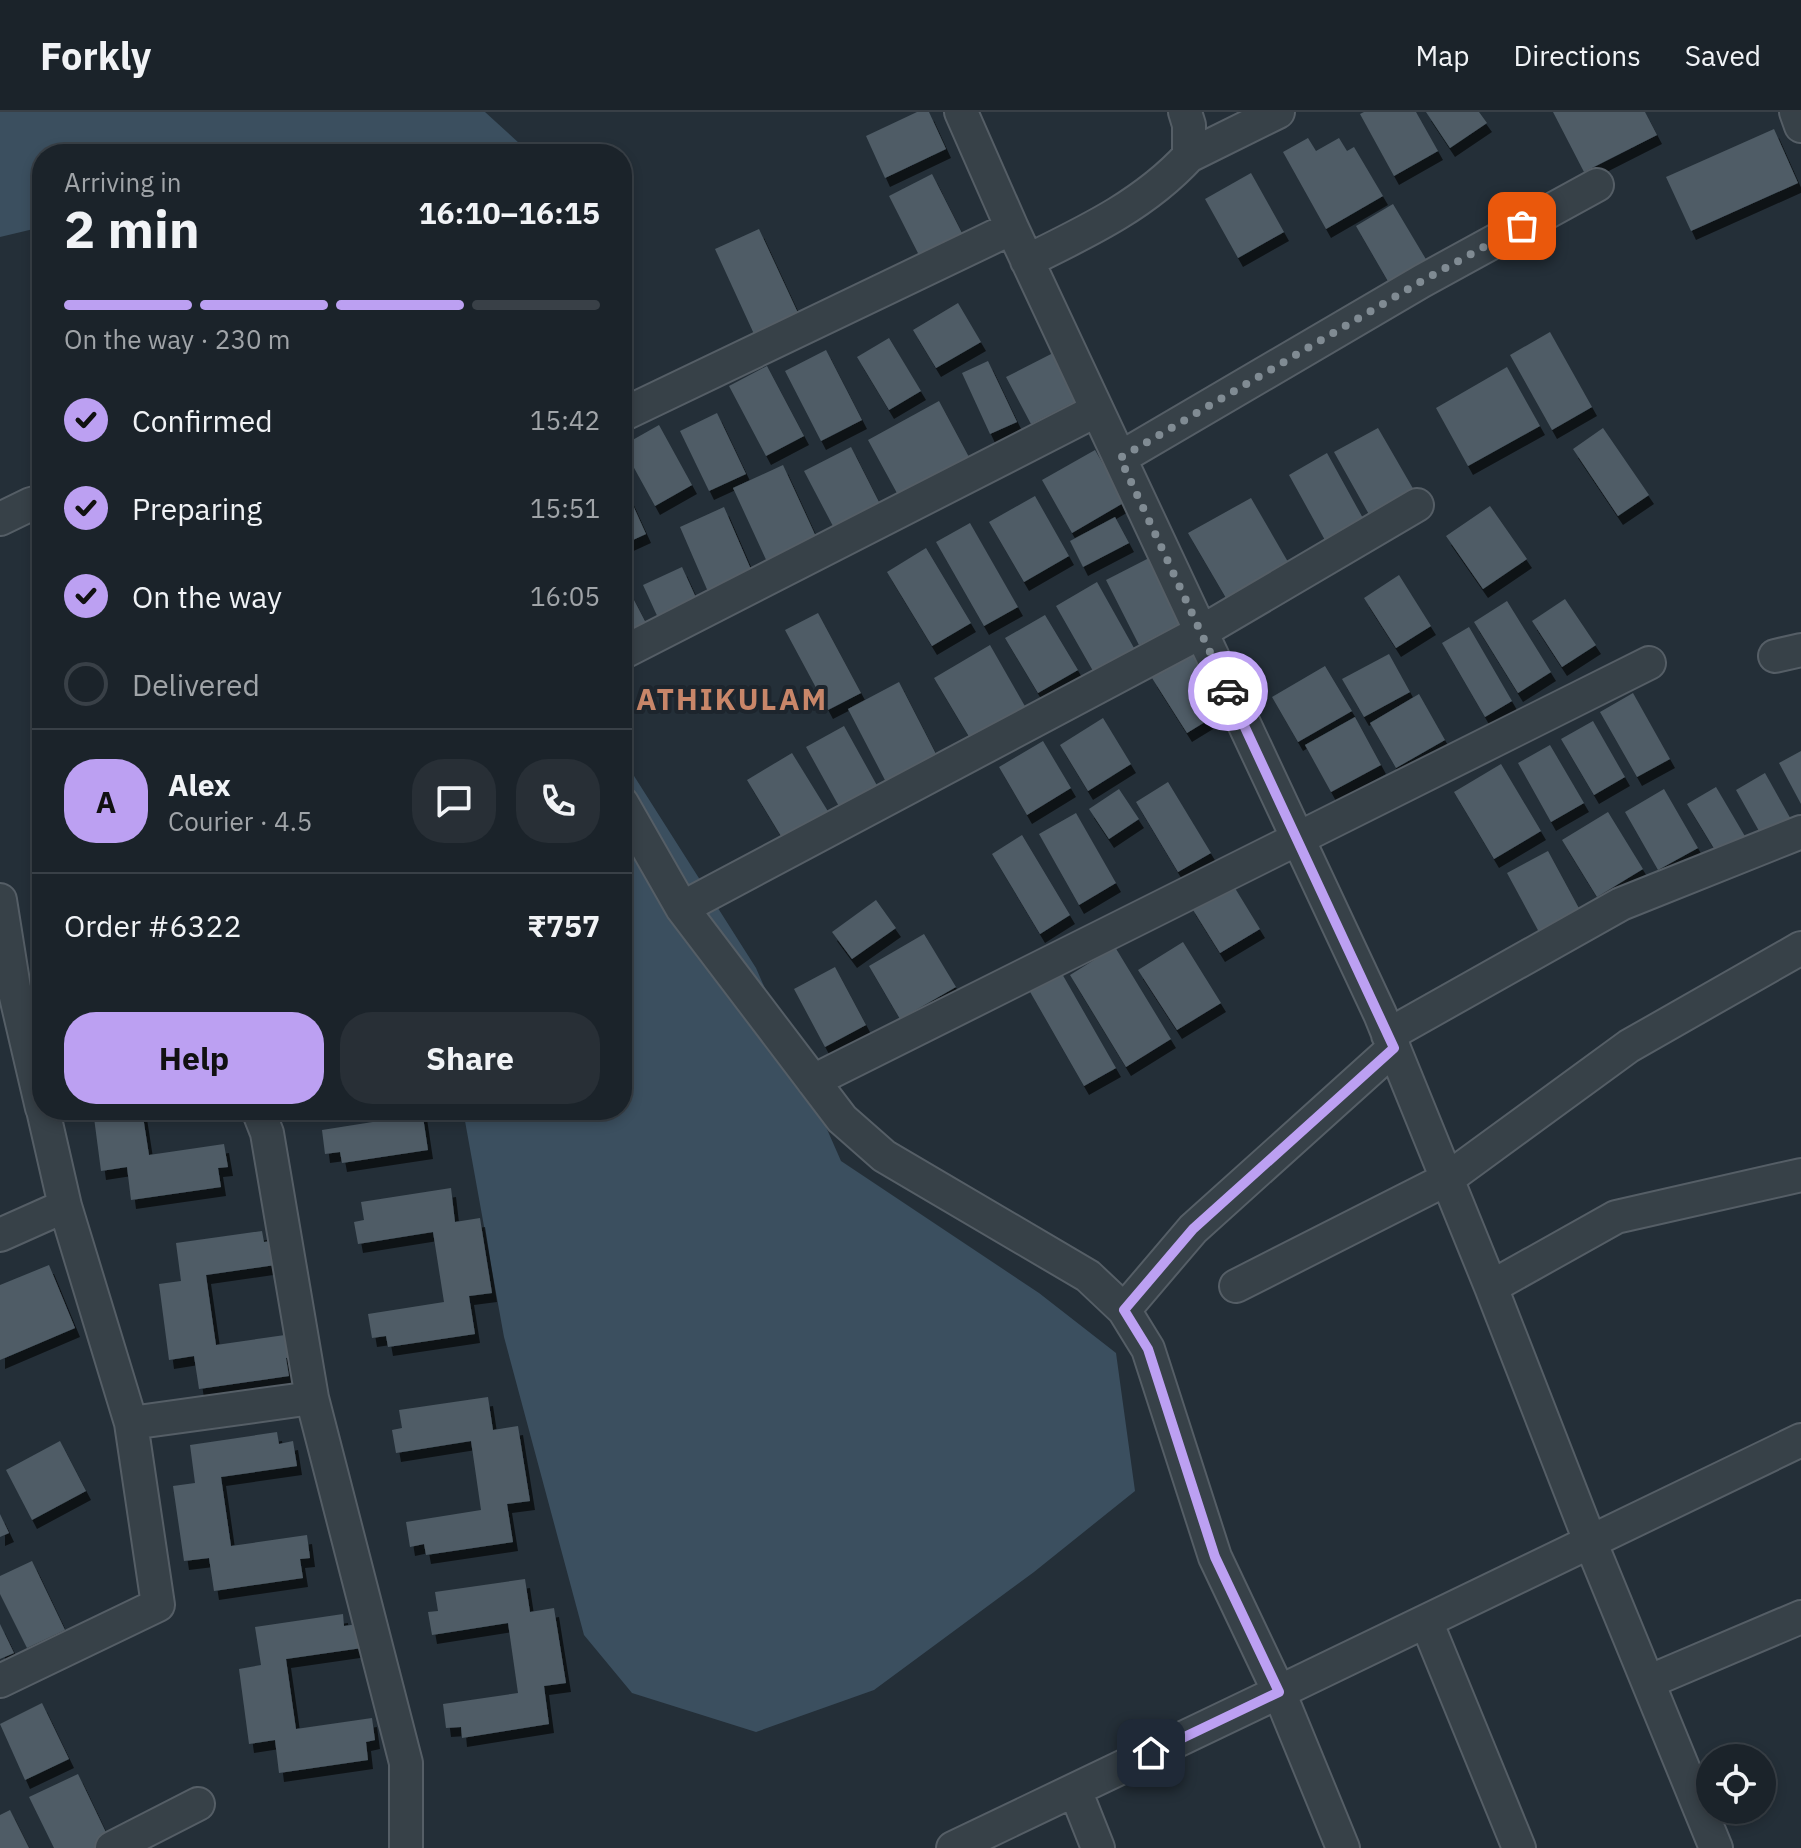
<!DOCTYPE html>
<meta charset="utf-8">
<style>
:root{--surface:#1b232a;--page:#282f36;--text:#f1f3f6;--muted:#a0a4a8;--line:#394047;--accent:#bca0f2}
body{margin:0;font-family:"IBM Plex Sans",sans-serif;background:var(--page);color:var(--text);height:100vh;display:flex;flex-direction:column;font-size:30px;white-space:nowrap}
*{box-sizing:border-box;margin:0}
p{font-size:26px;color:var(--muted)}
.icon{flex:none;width:44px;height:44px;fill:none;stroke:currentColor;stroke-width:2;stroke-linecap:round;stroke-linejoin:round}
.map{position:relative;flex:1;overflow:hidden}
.drawer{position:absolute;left:32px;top:32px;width:600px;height:976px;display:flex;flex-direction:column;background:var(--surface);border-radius:32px;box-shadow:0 4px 12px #0003,0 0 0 2px var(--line)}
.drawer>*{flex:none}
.fabs{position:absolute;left:1696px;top:1632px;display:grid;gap:16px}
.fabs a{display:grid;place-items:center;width:80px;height:80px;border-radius:50%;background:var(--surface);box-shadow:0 4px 12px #0003,0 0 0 2px var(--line);font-size:40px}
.pin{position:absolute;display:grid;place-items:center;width:68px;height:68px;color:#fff;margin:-34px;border-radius:16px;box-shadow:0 4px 12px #0006}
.courier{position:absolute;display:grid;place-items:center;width:80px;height:80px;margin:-40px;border:6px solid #bca0f2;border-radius:50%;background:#fff;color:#222;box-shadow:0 2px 10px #0007}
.summary em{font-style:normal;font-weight:700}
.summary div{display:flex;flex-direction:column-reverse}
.summary{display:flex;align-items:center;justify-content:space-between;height:136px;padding:0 32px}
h1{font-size:52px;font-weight:700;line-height:60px}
.bar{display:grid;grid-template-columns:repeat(4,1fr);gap:12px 8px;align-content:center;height:96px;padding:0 32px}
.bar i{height:10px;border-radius:6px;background:var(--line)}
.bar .selected{background:var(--accent)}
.bar p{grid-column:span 4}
.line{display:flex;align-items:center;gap:20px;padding:0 32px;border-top:2px solid var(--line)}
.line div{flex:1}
.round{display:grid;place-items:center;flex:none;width:84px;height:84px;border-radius:32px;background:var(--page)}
ol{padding:0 32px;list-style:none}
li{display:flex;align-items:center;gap:24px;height:88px}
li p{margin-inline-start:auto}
li .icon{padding:8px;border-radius:50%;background:var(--accent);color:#111;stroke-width:4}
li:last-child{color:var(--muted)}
li i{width:44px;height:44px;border:4px solid var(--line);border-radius:50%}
.button{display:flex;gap:16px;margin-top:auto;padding:16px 32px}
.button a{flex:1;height:92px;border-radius:32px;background:var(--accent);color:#111;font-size:32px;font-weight:700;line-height:92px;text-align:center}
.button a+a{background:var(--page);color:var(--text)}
header{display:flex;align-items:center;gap:48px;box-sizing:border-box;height:112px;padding:0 40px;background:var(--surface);border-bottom:2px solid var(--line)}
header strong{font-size:38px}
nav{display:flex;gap:44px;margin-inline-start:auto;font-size:28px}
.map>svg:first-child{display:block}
.water{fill:#3b4f5f}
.building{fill:#4f5c66;filter:url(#shadow)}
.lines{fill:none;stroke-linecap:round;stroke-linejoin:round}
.street-casing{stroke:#555e66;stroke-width:36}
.street{stroke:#374148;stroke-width:32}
.done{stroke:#808b93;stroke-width:8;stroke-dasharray:0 14.4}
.route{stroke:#bca0f2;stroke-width:10}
.labels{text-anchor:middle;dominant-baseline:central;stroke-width:8;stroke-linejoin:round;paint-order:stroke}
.district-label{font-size:30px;font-weight:bold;letter-spacing:2px;fill:#c88669;stroke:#1d252d}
</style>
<header>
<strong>Forkly</strong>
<nav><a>Map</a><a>Directions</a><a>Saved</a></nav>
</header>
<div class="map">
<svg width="1801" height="1736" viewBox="0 0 1801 1736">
<defs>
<filter id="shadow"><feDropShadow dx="5" dy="9" stdDeviation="0" flood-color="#0009"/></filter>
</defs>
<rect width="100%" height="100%" fill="#242f38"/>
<!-- water -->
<path class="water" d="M0,0h485l46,42h-489v73l-42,10z
M622,645l134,211 85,193 198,132 77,60 19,138 -101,81 -160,118 -118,42 -124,-39 -48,-58 -80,-298 -41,-227h159z"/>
<!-- building -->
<path class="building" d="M917,0h12l17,37 -61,29 -19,-42z
M1364,0h52l22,39 -44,25 -34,-62z
M1426,0h53l8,11 -37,25z
M1553,0h92l12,23 -73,37z
M1774,17l24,54 -107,48 -25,-54z
M1308,26l8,13 23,-13 8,13 7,-4 29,49 -57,33 -43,-77z
M1251,61l33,59 -46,26 -33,-59z
M932,62l34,67 -43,22 -34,-67z
M1393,92l34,57 -38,22 -33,-57z
M759,117l39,84 -44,21 -39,-85z
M958,191l23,39 -45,26 -23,-38z
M1550,220l42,75 -40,23 -42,-75z
M889,226l32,53 -32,19 -32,-53z
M826,238l36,70 -41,21 -36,-70z
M1055,240l25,47 -49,25 -25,-47z
M988,249l29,61 -27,12 -28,-61z
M767,254l37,70 -38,20 -37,-70z
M1507,255l33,59 -72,40 -32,-58z
M939,289l30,56 -71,38 -30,-55z
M717,301l29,61 -37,17 -29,-60z
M659,313l33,60 -37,21 -33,-60z
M1378,316l37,64 -44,26 -37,-66z
M1603,316l46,67 -31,21 -45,-67z
M851,335l29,57 -46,24 -30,-57z
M1095,338l30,52 -53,31 -30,-53z
M1327,341l37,67 -38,22 -37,-67z
M783,353l35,76 -50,23 -35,-76z
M622,369l24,53 -24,11z
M1035,384l34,60 -45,26 -35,-60z
M1251,386l37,64 -62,36 -38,-65z
M1490,394l37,53 -44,30 -37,-53z
M724,395l29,67 -44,20 -29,-67z
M1115,405l14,26 -46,24 -13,-26z
M970,411l48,84 -34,19 -48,-84z
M926,436l45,75 -39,23 -45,-74z
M1149,446l34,64 -44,23 -33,-65z
M682,455l16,35 -39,18 -16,-35z
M1399,463l32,51 -35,22 -32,-50z
M622,465l25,48 -25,14z
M1097,470l37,66 -41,23 -37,-65z
M1565,487l31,46 -34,22 -30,-46z
M1507,489l44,71 -33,21 -44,-71z
M818,501l43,80 -33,17 -43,-80z
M1045,503l33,55 -40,23 -33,-55z
M1469,515l43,74 -27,16 -43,-74z
M990,533l36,63 -55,32 -37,-62z
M1195,539l36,55 -44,27 -35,-55z
M1389,542l21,38 -46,25 -22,-38z
M1325,554l27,45 -54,31 -26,-45z
M899,570l38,74 -51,26 -38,-73z
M1633,581l37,66 -33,18 -37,-65z
M1419,582l26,46 -49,28 -26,-45z
M1355,605l26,48 -50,27 -26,-47z
M1103,606l28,46 -43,27 -28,-46z
M1593,609l32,56 -31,18 -33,-56z
M844,614l35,63 -38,21 -35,-63z
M1043,629l28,47 -44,27 -28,-48z
M1550,633l34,58 -33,19 -33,-59z
M1801,639v53l-22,-41z
M792,641l37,60 -45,28 -37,-61z
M1501,652l40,67 -47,28 -40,-67z
M1765,661l28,50 -29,17 -28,-50z
M1168,670l43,71 -33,19 -42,-70z
M1716,675l30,51 -28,17 -31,-51z
M1119,677l20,30 -30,20 -20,-30z
M1664,677l34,59 -40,22 -33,-58z
M1608,700l35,57 -46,28 -35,-57z
M1076,701l40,70 -37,22 -40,-71z
M1022,723l48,80 -30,19 -48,-80z
M1548,739l33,61 -41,22 -33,-61z
M1230,768l30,49 -40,24 -30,-48z
M876,788l20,28 -44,31 -20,-27z
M924,822l32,53 -56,32 -31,-53z
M1183,830l38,61 -44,27 -39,-60z
M1115,835l56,92 -45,28 -56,-92z
M835,855l31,58 -41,22 -31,-58z
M1061,860l55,96 -32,18 -55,-96z
M93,998h49l7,45 75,-11 4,23 -10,1 3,19 -90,13 -4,-33 -26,4z
M396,998h26l6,40 -86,13 -2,-11 -15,2 -3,-24 76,-12z
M451,1076l4,34 25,-4 12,75 -23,3 6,38 -87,13 -2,-11 -14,2 -4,-24 76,-12 -11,-70 -75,12 -4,-22 10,-2 -3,-18z
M262,1119l2,11 15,-2 3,24 -76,11 10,70 76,-11 4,22 -10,2 3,18 -90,13 -5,-33 -25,4 -10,-76 22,-3 -5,-38z
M49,1153l26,63 -75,32v-75z
M488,1285l5,33 25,-4 12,75 -23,3 6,38 -87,13 -2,-11 -14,3 -4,-25 75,-12 -10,-69 -75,12 -4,-23 10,-2 -3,-18z
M277,1320l2,12 14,-3 4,25 -76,11 10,69 76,-11 3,23 -10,1 3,19 -89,13 -5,-33 -25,3 -11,-75 22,-3 -5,-38z
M60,1329l26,50 -54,29 -26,-50z
M0,1402l9,19 -9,4z
M32,1449l33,69 -38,18 -27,-54v-18z
M525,1467l5,33 24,-4 12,75 -22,3 5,38 -87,14 -1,-11 -15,1 -3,-24 75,-11 -10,-70 -76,12 -4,-23 10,-1 -3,-19z
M343,1502l1,12 14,-2 4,24 -76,11 10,70 76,-11 3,22 -9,2 2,18 -89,13 -4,-33 -26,4 -10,-75 22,-4 -6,-38z
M0,1512l14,29 -14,6z
M42,1591l27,56 -44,21 -25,-56z
M78,1662l33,69 -11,5h-46l-25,-51z
M10,1698l19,38h-29v-33z"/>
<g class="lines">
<defs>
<path id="street" d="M961,0l51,116 368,786 111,273 125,-70 185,-42
M1796,0l5,14
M1189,44l89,-44
M1027,149c59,-29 117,-56 162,-105v-31l-4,-13
M622,303l390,-187
M1120,346l302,-177 175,-96
M0,407l31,-15 11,-3
M622,541l475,-243
M1775,544l26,-6
M622,691l60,105 160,211 42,37 204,120 36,34 24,39 67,208 64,135 522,-252
M0,788l14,88 28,120
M682,796l519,-276 216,-127
M1388,923l233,-131 180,-72
M813,969l836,-418
M43,998l22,96
M258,998l9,23 45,265
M0,1123l65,-29 66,217 181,-25 94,365v85
M1236,1174l211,-107 182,-133 172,-98
M1491,1175l99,254 126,307
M1124,1198l69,-81 201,-181
M1426,1509l93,227
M0,1569l158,-76 -27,-182
M1648,1570l153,-65
M1075,1678l23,58
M112,1736l86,-44
M953,1736l326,-156 64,156"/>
</defs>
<!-- street casing -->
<use href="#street" class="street-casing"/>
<!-- street -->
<use href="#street" class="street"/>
</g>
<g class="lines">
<!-- done -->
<path class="done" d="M1228,579l-108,-233 302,-177 100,-55"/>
<!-- route -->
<path class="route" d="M1151,1641l128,-61 -64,-135 -67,-208 -24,-39 69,-81 201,-181 -166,-357"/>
</g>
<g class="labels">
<!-- district labels -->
<g class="district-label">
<text x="732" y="586">ATHIKULAM</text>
</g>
</g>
</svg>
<div class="fabs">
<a><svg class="icon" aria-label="locate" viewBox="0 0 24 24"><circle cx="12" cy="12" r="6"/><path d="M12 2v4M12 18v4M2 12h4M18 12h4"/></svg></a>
</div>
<div class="pin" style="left:1522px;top:114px;background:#ea580c"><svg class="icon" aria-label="bag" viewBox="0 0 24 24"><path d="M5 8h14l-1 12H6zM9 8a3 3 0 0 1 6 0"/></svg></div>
<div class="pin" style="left:1151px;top:1641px;background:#1f2937"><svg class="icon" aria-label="home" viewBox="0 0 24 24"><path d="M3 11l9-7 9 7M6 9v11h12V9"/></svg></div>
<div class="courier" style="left:1228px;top:579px"><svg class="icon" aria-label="car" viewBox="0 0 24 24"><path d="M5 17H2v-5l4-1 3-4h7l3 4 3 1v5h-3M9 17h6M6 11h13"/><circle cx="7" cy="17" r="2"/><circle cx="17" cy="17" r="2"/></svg></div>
<section class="drawer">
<div class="summary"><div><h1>2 min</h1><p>Arriving in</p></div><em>16:10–16:15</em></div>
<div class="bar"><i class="selected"></i><i class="selected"></i><i class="selected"></i><i></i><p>On the way · 230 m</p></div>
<ol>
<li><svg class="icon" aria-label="check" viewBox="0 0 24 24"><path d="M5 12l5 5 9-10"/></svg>Confirmed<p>15:42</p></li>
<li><svg class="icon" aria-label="check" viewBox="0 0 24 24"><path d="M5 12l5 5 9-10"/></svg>Preparing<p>15:51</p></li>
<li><svg class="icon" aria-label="check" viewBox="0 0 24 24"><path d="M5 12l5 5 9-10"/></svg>On the way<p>16:05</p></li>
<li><i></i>Delivered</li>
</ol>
<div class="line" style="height:144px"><b class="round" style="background:var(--accent);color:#111">A</b><div><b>Alex</b><p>Courier · 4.5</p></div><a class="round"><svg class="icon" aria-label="chat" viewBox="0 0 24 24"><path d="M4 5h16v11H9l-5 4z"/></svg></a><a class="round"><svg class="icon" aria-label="phone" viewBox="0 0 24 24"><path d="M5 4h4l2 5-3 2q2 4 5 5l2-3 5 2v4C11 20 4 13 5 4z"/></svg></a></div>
<div class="line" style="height:104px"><div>Order #6322</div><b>₹757</b></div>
<div class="button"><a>Help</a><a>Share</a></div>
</section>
</div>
